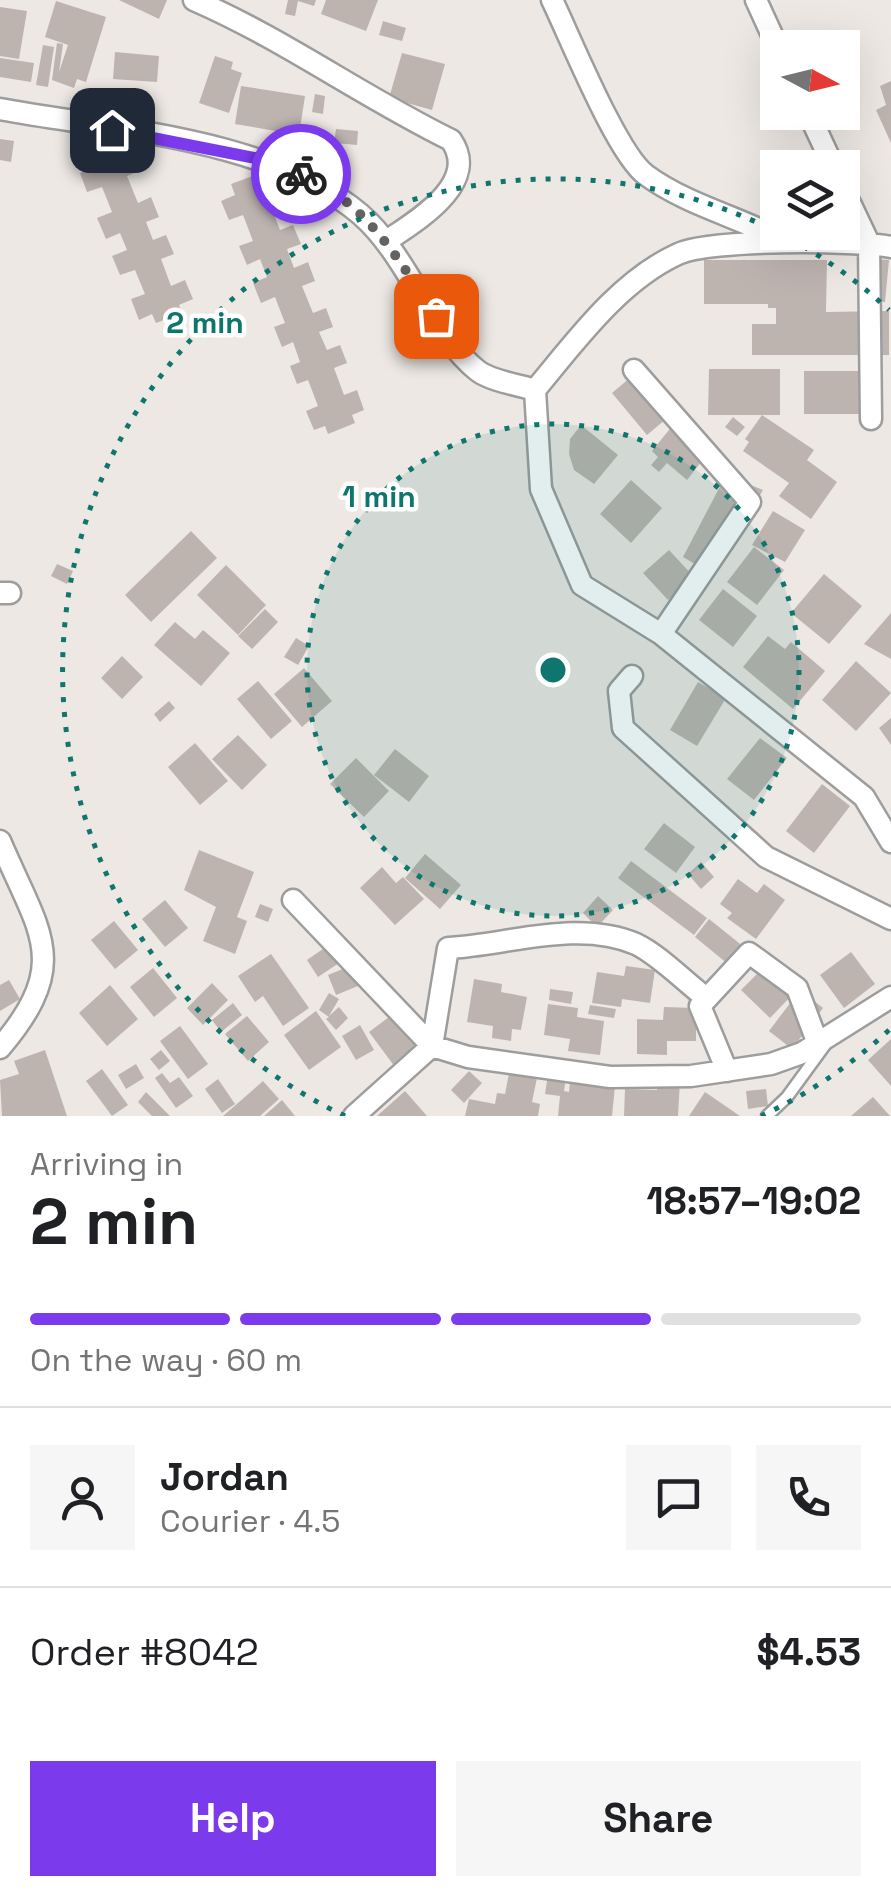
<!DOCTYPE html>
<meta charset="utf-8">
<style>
:root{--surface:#fff;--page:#f6f6f6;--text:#202124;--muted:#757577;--line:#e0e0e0;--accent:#7c3aed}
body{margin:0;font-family:"Space Grotesk",sans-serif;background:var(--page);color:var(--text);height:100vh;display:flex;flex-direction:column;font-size:38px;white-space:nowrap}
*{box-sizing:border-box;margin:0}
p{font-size:32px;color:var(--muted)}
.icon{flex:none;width:55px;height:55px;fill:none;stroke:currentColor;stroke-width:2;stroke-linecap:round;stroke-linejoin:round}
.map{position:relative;height:1116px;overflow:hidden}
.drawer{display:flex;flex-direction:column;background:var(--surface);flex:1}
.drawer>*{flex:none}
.needle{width:65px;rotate:97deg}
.controls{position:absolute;left:760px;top:30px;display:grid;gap:20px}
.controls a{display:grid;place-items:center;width:100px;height:100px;border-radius:0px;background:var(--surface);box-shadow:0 10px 40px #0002;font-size:50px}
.pin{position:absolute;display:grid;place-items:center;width:85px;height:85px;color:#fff;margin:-42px;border-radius:20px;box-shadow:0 5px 15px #0006}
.courier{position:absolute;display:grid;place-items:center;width:100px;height:100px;margin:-50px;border:8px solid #7c3aed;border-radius:50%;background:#fff;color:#222;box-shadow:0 2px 12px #0007}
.head em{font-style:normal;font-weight:600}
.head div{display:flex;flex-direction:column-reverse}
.head{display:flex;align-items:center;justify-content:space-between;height:170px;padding:0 30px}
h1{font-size:65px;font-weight:600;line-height:75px}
.bar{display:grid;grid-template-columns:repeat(4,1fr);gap:15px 10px;align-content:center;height:120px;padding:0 30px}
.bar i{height:12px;border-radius:8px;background:var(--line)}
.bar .on{background:var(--accent)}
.bar p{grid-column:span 4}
.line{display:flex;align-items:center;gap:25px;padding:0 30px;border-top:2px solid var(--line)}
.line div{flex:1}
.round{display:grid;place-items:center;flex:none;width:105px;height:105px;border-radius:0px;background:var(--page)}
.cta{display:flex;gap:20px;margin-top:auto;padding:20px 30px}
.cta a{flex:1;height:115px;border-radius:0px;background:var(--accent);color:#fff;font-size:40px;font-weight:600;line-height:115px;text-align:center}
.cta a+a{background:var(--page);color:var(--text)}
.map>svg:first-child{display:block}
.building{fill:#bdb4b0}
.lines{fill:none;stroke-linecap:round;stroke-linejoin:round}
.service-casing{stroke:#9d9d9d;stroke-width:15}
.minor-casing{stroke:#9d9d9d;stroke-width:25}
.service{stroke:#fff;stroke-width:10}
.minor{stroke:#fff;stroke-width:20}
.done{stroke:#656362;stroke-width:10;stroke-dasharray:0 18}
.route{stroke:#7c3aed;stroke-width:12}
.ring{fill:none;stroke:#0f766e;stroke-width:5;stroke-dasharray:5 10}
.centre{fill:#0f766e;stroke:#fff;stroke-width:5}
.ring-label{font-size:30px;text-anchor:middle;font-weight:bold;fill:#0f766e;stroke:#fff;stroke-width:9;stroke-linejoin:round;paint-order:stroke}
</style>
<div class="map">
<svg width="891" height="1116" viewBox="0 0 891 1116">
<rect width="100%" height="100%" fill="#ede8e3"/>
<!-- building -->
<path class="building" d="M119,0h48l-8,19z
M288,0h28l-2,6 -16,-5 -3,15 -10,-2z
M326,0h52l-12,31 -45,-17z
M56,1l50,16 -20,65 -9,-3 -3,9 -22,-8 5,-37 6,1 -4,28 9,-27 -23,-8z
M0,7l27,4 -8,48 -19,-3z
M383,21l23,7 -4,13 -23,-6z
M43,45l11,2 -6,40 -12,-2z
M115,52l44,4 -2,26 -44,-3z
M402,53l43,11 -13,46 -43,-12z
M215,56l18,6 -2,7 11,4 -13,40 -30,-10z
M0,58l34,5 -3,19 -31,-5z
M891,81v62l-15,-33 10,-5 -6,-19z
M241,86l64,10 -6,39 -64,-11z
M315,94l10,2 -2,18 -11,-2z
M336,129l22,2 -1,14 -23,-2z
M0,139l14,2 -3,21 -11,-2z
M116,147l4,10 14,-6 7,19 -14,6 11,27 13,-6 8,20 -13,5 7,18 13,-5 8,19 -13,5 10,27 14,-6 8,19 -14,6 3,8 -26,10 -4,-9 -13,6 -8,-21 14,-5 -10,-24 -15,5 -8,-19 15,-6 -7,-17 -14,6 -9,-21 15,-6 -10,-25 -15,5 -7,-19 14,-6 -4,-9z
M258,174l4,10 13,-6 8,20 -13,6 10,26 13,-5 8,19 -14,5 7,19 14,-6 7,19 -13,5 11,27 13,-5 7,19 -14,5 8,18 13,-5 7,18 -13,5 10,27 13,-5 7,20 -12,5 3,8 -27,11 -3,-8 -11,4 -8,-19 12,-5 -10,-26 -11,4 -7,-18 10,-4 -7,-20 -11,5 -8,-20 11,-4 -10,-26 -14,6 -8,-20 14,-6 -7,-18 -13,6 -8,-19 14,-5 -10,-26 -14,5 -8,-19 14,-6 -4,-11z
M862,258l27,2 -4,42 -27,-2z
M704,260h123l-1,52 63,-1v44h-137v-31h24v-16h-8v-4h-64z
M644,366l35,42 -32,27 -35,-42z
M709,369h71v46h-72z
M804,371h77l1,43h-78z
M762,415l52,35 -7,10 30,22 -26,37 -32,-23 10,-13 -46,-32 6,-9 -4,-3z
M733,417l12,10 -8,9 -12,-9z
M677,420l35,28 -25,32 -20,-17 -8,9 -8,-7 7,-8 -6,-6z
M581,425l37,30 -24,29 -20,-14 -5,-16 1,-15z
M726,475l37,15 -50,85 -30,-18z
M631,480l31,28 -31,35 -31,-29z
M773,511l32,19 -20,32 -33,-17z
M191,531l26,27 -66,64 -26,-27z
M754,547l30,23 -27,35 -30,-23z
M669,550l25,27 -26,23 -25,-27z
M57,564l16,7 -6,13 -16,-8z
M226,565l40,40 -28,30 -41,-40z
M824,574l38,32 -33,38 -38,-31z
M723,589l34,27 -24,31 -34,-27z
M265,609l13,13 -26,27 -14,-13z
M891,613v46l-27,-15z
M175,622l20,17 8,-9 27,23 -29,33 -47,-41z
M768,636l17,13 6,-7 34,29 -32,38 -50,-42z
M296,638l13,8 -11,19 -14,-8z
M122,656l21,21 -21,22 -21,-21z
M856,661l35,32 -35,38 -34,-31z
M304,668l28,33 -30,26 -28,-33z
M258,681l34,40 -21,18 -34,-40z
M698,682l28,16 -29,48 -27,-16z
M169,701l6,7 -15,14 -6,-8z
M891,718v27l-12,-17z
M238,735l29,30 -25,25 -30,-31z
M760,738l27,20 -33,42 -27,-21z
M195,743l33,38 -28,24 -32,-38z
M395,749l34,27 -20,26 -35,-27z
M356,758l33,33 -25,26 -34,-33z
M822,784l28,22 -36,47 -28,-22z
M664,823l31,24 -19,26 -32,-24z
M199,850l55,22 -17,45 10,4 -12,33 -32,-13 13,-34 -32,-17z
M425,854l36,31 -21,24 -35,-31z
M631,861l76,57 -13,17 -76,-57z
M701,862l13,15 -13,12 -13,-15z
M382,867l14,16 7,-6 21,22 -29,26 -35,-37z
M738,879l19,14 7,-9 21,16 -29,39 -29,-21 5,-5 -12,-9z
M598,896l15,14 -16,17 -14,-14z
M165,900l23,28 -23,19 -23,-28z
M260,904l13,5 -5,13 -13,-5z
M709,919l40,32 -15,18 -39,-32z
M114,921l24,29 -23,19 -24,-29z
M330,944l12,17 -24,16 -11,-17z
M851,952l24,32 -31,24 -24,-33z
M271,954l38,54 -26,18 -20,-30 -8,6 -17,-26z
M766,965l28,28 -24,25 -29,-28z
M350,966l8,20 -22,9 -8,-20z
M626,966l29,4 -5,33 -28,-4 -1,8 -29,-4 5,-31 27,4z
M153,968l24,30 -23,19 -24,-30z
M474,979l28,5 -1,8 26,5 -6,33 -9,-1 -1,12 -19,-3 1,-12 -26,-4z
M9,980l11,19 -20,12v-26z
M212,983l16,17 -25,25 -16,-17z
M110,985l28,34 -31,27 -28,-33z
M550,989l23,3 -2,12 -22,-4z
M800,990l23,18 -31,41 -23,-18z
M329,993l10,6 -10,17 10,-9 9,11 -12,12 -10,-11 3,-2 -10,-7z
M233,1003l9,12 -21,17 -9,-12z
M548,1004l30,4 -1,9 27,4 -4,34 -32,-4 2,-12 -26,-4z
M590,1005l26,4 -2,9 -26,-4z
M664,1007l32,1v33h-29v14l-30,-1v-35l26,1z
M401,1008l27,35 -33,24 -26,-35z
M316,1011l25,36 -32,23 -25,-35z
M247,1016l22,26 -21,19 -23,-27z
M360,1025l14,25 -18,10 -14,-24z
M180,1026l28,38 -20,15 -28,-38z
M891,1039v47l-23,-26z
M45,1050l22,66h-65l-2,-36 19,-6 -5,-13z
M161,1050l9,11 -11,9 -9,-11z
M136,1064l8,14 -18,11 -8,-14z
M510,1068l28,5 -6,29 8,2 -2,12h-73l4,-17 26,5 2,-11 8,1z
M102,1069l26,36 -16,11 -26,-35z
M469,1071l13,12 -18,20 -13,-13z
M162,1073l8,10 9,-6 14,19 -17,12 -21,-30z
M548,1075l18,3 -2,13 5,1 1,-11 45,5 -3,30h-54l2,-20 -15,-2z
M218,1079l17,25 -13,9 -17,-24z
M657,1079l23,1 -2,36h-54l1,-27 32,1z
M263,1081l16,18 -19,17h-37z
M766,1089l2,17 -20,3 -2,-18z
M405,1091l22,25h-50z
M146,1092l24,24h-18l-14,-14z
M705,1092l35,24h-51z
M873,1097l17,19h-39z
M282,1100l13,16h-31z"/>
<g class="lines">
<defs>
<path id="service" d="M767,1116l20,-19 38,-52"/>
<path id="minor" d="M194,0c90,39 169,97 257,140 30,43 -35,81 -63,100
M552,0c18,37 65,154 94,175 41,30 93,42 138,66
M756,0l22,48
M0,109c114,21 270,29 360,105 49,42 72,121 118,157 13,10 41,14 57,19l6,99 41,96 79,49 203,163 27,45
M808,112l26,56
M842,186l27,57 2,176
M634,370l116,132 -89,132
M535,390c40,-48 84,-109 143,-136 32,-15 176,-14 213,-7
M0,593h10
M632,676l-13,15 4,37 143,129 125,62
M0,841c39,92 73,121 0,207
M293,900l139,146 36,11 142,20 81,-1 80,-12 31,-11 89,-56
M727,1071l-27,-65 49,-53 48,35 21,56
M354,1116l78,-70 16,-98c59,-3 130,-29 188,-4 23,11 48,37 69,53"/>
</defs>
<!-- service casing -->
<use href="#service" class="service-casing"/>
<!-- minor casing -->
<use href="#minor" class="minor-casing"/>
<!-- service -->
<use href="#service" class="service"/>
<!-- minor -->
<use href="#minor" class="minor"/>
</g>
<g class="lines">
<!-- done -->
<path class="done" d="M301,174c67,30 96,84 135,142"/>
<!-- route -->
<path class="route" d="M112,130l158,31 31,13"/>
</g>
<!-- distance rings -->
<circle cx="553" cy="670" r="246" fill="#0f766e" fill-opacity=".12"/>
<g class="ring">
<circle cx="553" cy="670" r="246"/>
<path d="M889 1030A492 492 0 0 1 761 1116M345 1116A492 492 0 1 1 889 310"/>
</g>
<circle cx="553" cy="670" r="15" class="centre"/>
<g class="ring-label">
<text x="205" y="333">2 min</text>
<text x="379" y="507">1 min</text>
</g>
</svg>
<div class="controls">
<a><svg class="needle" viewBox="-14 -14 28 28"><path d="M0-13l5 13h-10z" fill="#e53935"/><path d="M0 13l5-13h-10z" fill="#757577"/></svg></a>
<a><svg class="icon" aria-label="layers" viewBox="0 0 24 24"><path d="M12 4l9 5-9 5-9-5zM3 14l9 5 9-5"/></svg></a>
</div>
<div class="pin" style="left:436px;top:316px;background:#ea580c"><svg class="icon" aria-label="bag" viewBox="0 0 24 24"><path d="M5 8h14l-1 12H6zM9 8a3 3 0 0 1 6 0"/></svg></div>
<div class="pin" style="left:112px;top:130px;background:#1f2937"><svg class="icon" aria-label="home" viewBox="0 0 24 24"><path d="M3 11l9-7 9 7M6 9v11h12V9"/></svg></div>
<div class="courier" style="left:301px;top:174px"><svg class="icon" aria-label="bike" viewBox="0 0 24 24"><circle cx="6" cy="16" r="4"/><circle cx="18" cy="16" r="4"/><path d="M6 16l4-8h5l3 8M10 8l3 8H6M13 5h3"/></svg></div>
</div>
<section class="drawer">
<div class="head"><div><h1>2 min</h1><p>Arriving in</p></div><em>18:57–19:02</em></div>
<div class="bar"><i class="on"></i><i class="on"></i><i class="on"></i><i></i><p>On the way · 60 m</p></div>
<div class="line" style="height:180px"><a class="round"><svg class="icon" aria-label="person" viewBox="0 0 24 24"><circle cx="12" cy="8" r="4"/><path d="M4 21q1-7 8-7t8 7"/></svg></a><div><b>Jordan</b><p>Courier · 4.5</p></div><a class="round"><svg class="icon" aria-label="chat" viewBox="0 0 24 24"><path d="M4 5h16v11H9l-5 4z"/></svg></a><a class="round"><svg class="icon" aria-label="phone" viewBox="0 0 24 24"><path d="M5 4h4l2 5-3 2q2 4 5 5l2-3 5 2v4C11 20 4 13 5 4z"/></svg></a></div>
<div class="line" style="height:130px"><div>Order #8042</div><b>$4.53</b></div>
<div class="cta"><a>Help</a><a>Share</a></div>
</section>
